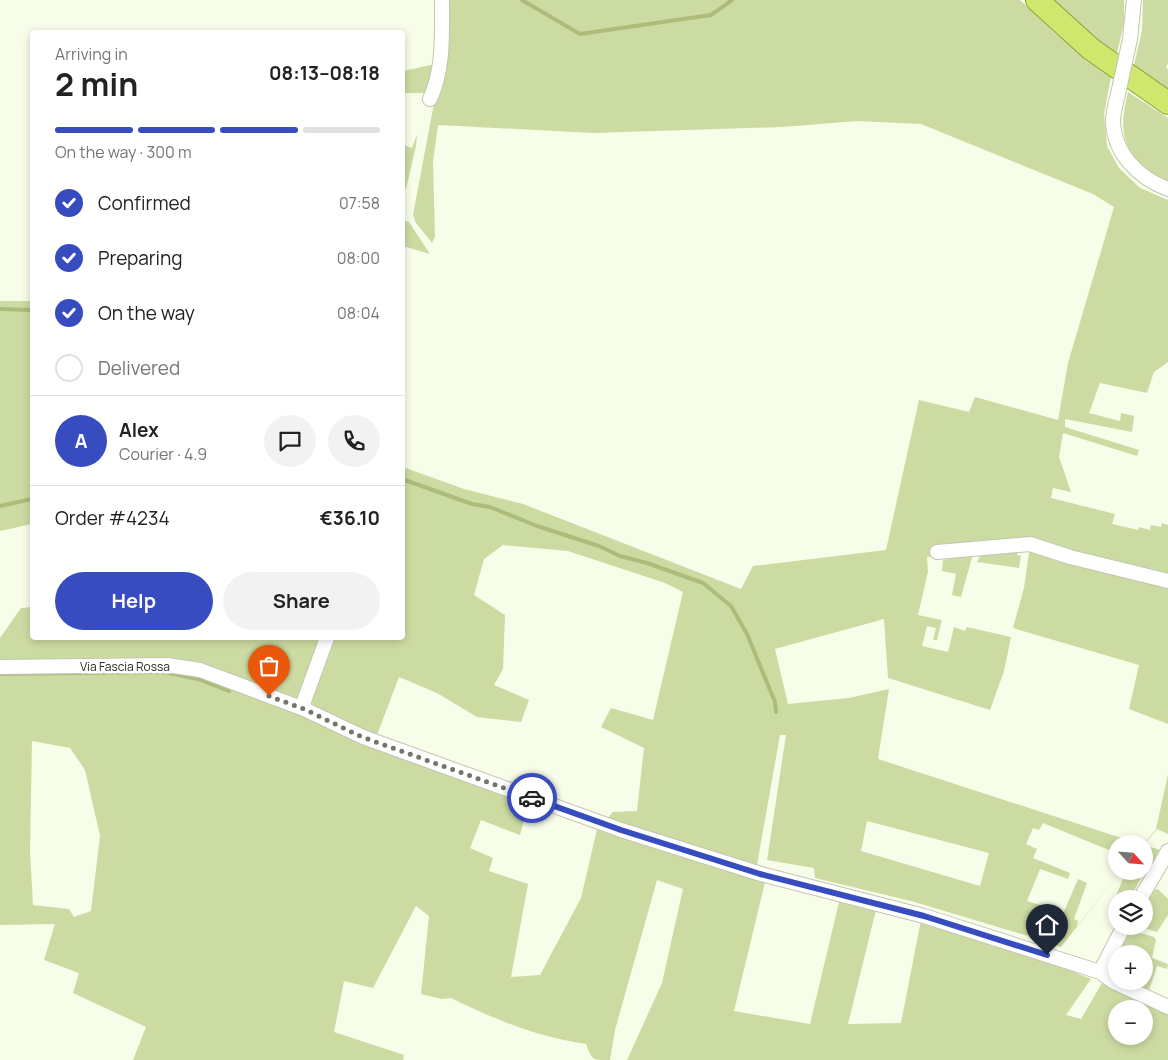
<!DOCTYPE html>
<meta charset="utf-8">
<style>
:root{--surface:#fff;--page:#f2f2f2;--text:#222;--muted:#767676;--line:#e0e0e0;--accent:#374cbe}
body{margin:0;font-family:Manrope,sans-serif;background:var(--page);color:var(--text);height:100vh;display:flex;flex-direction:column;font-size:19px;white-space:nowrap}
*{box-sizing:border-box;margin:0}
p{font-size:16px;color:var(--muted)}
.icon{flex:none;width:28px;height:28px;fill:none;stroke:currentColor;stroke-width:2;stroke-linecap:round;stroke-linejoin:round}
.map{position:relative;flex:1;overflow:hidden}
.drawer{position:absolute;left:30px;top:30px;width:375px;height:610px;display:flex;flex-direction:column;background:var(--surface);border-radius:5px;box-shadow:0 2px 8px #0003}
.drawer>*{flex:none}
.needle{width:32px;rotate:116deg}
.fabs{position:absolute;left:1108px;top:835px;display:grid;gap:10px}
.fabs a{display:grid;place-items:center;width:45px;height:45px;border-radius:50%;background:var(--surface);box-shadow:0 2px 8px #0003;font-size:25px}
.pin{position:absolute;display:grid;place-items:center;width:42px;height:42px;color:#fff;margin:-51px -21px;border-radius:50% 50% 50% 0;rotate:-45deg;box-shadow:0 0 5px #0007}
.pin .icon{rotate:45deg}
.courier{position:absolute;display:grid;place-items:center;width:50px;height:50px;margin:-25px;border:4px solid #374cbe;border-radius:50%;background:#fff;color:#222;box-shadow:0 1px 6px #0007}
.overview em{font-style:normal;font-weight:700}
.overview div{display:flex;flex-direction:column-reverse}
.overview{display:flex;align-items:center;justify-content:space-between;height:85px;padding:0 25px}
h1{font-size:32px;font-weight:700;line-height:38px}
.bar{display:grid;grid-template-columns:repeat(4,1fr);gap:8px 5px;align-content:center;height:60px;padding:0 25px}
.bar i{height:6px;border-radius:4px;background:var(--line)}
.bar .on{background:var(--accent)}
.bar p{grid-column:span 4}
.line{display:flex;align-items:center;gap:12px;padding:0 25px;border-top:1px solid var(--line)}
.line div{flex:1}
.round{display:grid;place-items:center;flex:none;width:52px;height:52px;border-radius:26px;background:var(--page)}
ol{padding:0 25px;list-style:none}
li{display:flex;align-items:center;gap:15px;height:55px}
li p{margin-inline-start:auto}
li .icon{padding:5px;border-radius:50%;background:var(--accent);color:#fff;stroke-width:4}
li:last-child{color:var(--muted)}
li i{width:28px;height:28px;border:2px solid var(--line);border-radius:50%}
.action{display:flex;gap:10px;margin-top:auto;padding:10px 25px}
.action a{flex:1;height:58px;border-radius:30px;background:var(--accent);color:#fff;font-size:20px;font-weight:700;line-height:58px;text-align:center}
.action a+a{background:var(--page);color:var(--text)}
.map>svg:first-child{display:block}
.green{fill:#ccdba2;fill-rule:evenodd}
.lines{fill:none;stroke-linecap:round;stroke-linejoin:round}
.stream{stroke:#acbc7a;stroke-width:4}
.minor-casing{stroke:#c0c6b1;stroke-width:16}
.trunk-casing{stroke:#8ea23b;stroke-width:24}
.minor{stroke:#fff;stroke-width:14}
.trunk{stroke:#cee76c;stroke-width:22}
.minor-bridge-casing{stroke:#c0c6b1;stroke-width:16;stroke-linecap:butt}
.minor-bridge{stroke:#fff;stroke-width:14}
.done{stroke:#73766a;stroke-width:5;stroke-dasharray:0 9}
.route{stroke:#374cbe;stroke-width:6}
.labels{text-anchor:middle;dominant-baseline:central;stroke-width:5;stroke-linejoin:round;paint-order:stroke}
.street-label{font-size:12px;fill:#2c2e26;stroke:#fff}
</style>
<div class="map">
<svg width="1168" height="1060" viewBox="0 0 1168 1060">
<rect width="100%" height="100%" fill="#f7fde8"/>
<!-- green -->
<path class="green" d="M448,0h572l35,33 56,44 -7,37 3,32 12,22 21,20 28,12v162l-14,10 -7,21 -47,-10 -11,30 31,8 1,-8 13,3 -2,16 -67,-13v8l74,23 -2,6 -74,-23 -4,24 12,35 -18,-4 -2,10 64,16 -3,10 26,6 1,-3 11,3 1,-5 10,2 1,-4 6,2v55l-140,-37 -101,14 1,15 -10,43 24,5 -5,20h-4l3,-12 -9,-2 -5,20 26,6 6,-25 11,4 2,-4 44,10 -7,34 -14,39 -102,-32 -4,-59 -109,30 13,55 61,-6 40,-9 -11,70 262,85h-24v9l-73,-30 -4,7 -6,-2 -7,16 11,5 -4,9 37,15 -2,6 -28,-10 -13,32 16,5 -15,30 -117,-35 -96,-23 -1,-10 -47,-8 19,-125h-6l-23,130 -150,-46 6,-7 24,-1 7,-63 -43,-21 10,-19 42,12 30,-128 -18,-9 -97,-32 -65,-6 -19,14 -10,36 31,20 -2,54 -9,16 35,15 -8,22 -44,-5 -40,-24 -38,-16 -22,58c-22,-8 -50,-16 -67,-33l21,-64h71l1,-171 61,22 59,15 218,85 12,-23 133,-16 33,-150 50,12 6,-15 83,23 10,-57 46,-156 -21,-13 -172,-70 -64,-3 -74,6 -190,6 -155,-8 -5,37 2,75 -3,6 -16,-20 -3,-8 35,-186zM867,821l122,32 -9,33 -119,-35z
M1050,0h74v23l-8,34z
M1143,0h25v63l-2,5 2,1v22l-35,-22 9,-38z
M435,64l-5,29h-27v-22z
M1128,92l40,26v67c-14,-5 -18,-9 -28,-20 -21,-25 -19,-43 -12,-73z
M417,134l-1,12 -10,43 -3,-2v-42l9,3z
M403,220l6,2 21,32 -27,-8z
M0,301h32v223l-32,7z
M1030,545l138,37v142l-39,-15 10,-44 -126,-37 11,-40z
M1016,549l2,7 3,-1 -2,13 -42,-6 5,-10z
M973,554l-12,43 -9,-2 4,-21 -14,-3 1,-11z
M32,607v31h291l-27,66 -94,-36 -202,-4v-26l21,-30z
M166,670l33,5 43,15 119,50 168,60 -9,35 -39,-15 -11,28 23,10 -4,13 39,13 -17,93 29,-2 41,-77 17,-73 167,57 -31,129 76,13 30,-126 36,12 -28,114 53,-1 20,-103 111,35 59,24 -25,36 15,4 21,-36 66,28v49h-541l35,-77 21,-94 -26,-9 -42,150 -5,30c-18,0 -18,0 -24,-16 -51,-8 -90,-24 -135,-46l-9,1 -21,-5 8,-78 -13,-10 -43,82 -29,-7 -10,51 70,23 -1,5h-270l13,-33 -73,-34 6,-20 -35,-13 11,-36 -55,1v-253zM32,741l38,7 15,22 15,66 -9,75 -17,6 -5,-8 -36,-4 -3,-54zM1116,1009h28v27h-28z
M1168,774v60l-11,-5 -13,16 16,5 -10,17 -6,-3v-20l12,-15z
M1121,871l-60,76 -26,-8 14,-31 14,6 15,-35 9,4 -13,36 4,2 -1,5z
M1126,872l15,6 -11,21h-14v17l-7,-4z
M1158,889l10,10v16l-11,17 -19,-6h6v-20l9,-16z
M1130,930l24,7 2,3 -4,18 16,6 -1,5 -10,-3 -8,24 -20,-9h15v-27h-28z"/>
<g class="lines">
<!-- stream -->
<path class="stream" d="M522,0l58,34 131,-19 21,-15
M0,309l32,1
M402,479l70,25 18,3 47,19 62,20 21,10 27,7 56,20 28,23 16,28 28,68 1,10
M0,506l32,-7
M0,674l164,-2 34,7 31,12"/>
<defs>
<path id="minor" d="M1130,39l4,-39
M1118,94c-2,9 -5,18 -5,27 1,33 26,57 55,68
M430,99c14,-30 12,-66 12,-99
M937,552l93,-8 40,13 98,24
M0,667l167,-2 33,5 104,39 59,28 258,93 140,44 163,42 176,56 14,10 54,25
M304,709v-8l23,-63
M1140,899l28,-48
M1100,972l24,-46"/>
<path id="trunk" d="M1037,0l54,49 77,54"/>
</defs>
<!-- minor casing -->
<use href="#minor" class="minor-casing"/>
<!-- trunk casing -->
<use href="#trunk" class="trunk-casing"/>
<!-- minor -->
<use href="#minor" class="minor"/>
<!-- trunk -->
<use href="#trunk" class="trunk"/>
<defs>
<path id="minor-bridge" d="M1118,94l12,-55"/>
</defs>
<!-- minor-bridge casing -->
<use href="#minor-bridge" class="minor-bridge-casing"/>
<!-- minor-bridge -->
<use href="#minor-bridge" class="minor-bridge"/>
</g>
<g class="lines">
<!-- done -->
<path class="done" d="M269,696l35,13 58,28 170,61"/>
<!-- route -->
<path class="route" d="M532,798l89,32 139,44 164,42 123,39"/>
</g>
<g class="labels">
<!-- street labels -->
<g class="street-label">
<text x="125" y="666">Via Fascia Rossa</text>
</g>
</g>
</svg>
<div class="fabs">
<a><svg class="needle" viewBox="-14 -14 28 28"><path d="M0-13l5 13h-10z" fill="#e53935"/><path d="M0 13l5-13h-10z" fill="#767676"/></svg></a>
<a><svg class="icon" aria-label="layers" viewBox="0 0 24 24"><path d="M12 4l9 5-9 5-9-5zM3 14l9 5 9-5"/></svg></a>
<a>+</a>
<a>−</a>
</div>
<div class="pin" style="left:269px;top:696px;background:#ea580c"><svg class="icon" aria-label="bag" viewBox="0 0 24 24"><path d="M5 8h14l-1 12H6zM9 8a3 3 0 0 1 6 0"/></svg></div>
<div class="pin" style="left:1047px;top:955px;background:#1f2937"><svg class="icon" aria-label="home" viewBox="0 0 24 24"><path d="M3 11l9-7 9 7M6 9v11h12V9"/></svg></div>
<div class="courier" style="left:532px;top:798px"><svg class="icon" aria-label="car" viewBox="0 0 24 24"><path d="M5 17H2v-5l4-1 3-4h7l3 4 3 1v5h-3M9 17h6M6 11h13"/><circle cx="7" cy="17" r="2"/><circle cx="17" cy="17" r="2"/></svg></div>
<section class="drawer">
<div class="overview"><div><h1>2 min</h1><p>Arriving in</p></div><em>08:13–08:18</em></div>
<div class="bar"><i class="on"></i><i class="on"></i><i class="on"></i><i></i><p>On the way · 300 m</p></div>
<ol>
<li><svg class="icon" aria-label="check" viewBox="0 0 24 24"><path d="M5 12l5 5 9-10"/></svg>Confirmed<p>07:58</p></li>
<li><svg class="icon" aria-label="check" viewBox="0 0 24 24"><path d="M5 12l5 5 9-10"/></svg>Preparing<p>08:00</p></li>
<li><svg class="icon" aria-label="check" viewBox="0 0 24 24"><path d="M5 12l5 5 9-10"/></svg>On the way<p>08:04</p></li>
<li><i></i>Delivered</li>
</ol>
<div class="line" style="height:90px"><b class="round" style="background:var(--accent);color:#fff">A</b><div><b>Alex</b><p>Courier · 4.9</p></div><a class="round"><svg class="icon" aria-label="chat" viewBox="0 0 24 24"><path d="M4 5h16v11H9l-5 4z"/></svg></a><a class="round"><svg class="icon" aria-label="phone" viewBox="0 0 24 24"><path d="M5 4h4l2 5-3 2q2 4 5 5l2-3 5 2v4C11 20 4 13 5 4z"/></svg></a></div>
<div class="line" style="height:65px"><div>Order #4234</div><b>€36.10</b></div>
<div class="action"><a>Help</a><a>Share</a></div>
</section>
</div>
